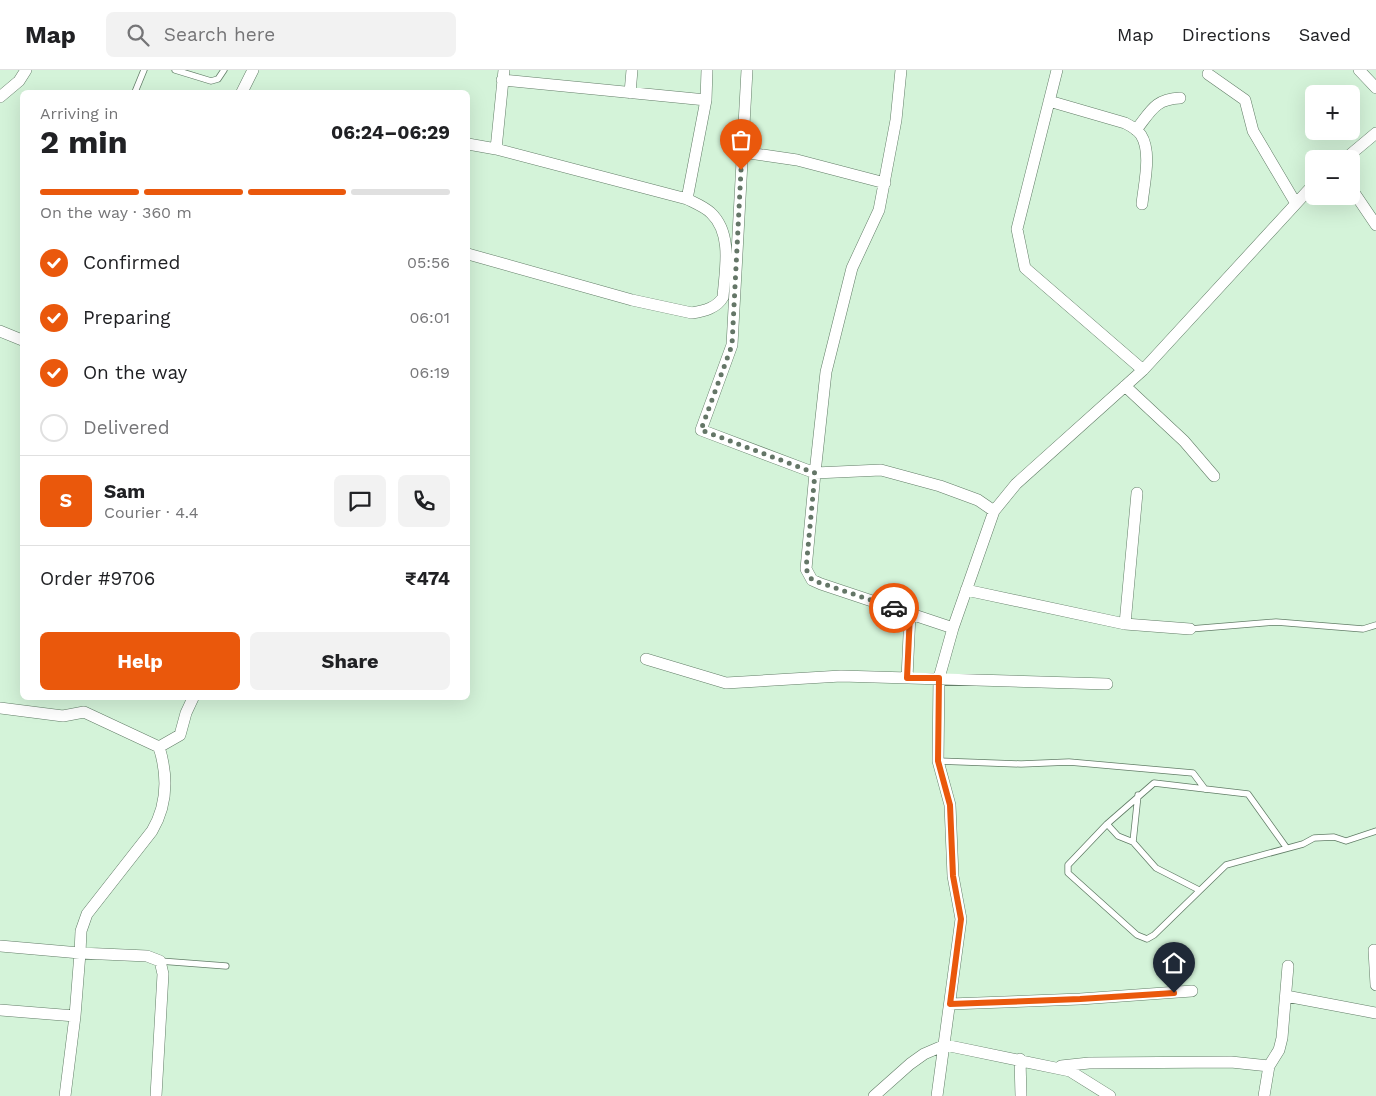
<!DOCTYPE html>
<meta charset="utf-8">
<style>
:root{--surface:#fff;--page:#f2f2f2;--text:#202124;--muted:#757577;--line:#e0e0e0;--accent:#ea580c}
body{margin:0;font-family:"Work Sans",sans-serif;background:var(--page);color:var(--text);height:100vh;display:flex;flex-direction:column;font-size:19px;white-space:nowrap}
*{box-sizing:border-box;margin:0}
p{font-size:16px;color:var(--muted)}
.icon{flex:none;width:28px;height:28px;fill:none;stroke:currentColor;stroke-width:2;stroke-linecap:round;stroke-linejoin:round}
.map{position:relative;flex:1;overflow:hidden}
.panel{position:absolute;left:20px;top:20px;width:450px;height:610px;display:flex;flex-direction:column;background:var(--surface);border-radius:8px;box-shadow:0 5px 20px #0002}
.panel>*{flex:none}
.buttons{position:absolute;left:1305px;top:15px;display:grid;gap:10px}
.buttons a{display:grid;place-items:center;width:55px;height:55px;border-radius:8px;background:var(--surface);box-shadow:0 5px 20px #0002;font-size:25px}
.pin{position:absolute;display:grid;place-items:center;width:42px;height:42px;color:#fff;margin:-51px -21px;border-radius:50% 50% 50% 0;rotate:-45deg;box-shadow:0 0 5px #0007}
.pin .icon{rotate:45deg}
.courier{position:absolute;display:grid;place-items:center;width:50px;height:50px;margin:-25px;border:4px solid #ea580c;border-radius:50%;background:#fff;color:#222;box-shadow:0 1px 6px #0007}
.headline em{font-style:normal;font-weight:700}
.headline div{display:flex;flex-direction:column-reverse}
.headline{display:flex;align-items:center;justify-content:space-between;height:85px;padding:0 20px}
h1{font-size:32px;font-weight:700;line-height:38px}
.bar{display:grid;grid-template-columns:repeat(4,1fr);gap:8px 5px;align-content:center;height:60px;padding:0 20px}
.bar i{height:6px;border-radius:4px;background:var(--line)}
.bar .current{background:var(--accent)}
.bar p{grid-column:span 4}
.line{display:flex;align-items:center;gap:12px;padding:0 20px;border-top:1px solid var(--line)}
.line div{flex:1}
.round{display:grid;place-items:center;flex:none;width:52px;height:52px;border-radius:8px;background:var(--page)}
ol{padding:0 20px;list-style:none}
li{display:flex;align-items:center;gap:15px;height:55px}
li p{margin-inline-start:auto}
li .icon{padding:5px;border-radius:50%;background:var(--accent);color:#fff;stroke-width:4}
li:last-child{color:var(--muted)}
li i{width:28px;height:28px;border:2px solid var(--line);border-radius:50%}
.primary-button{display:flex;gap:10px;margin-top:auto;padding:10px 20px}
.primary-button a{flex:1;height:58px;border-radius:8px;background:var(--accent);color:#fff;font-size:20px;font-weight:700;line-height:58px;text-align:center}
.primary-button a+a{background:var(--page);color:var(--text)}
header{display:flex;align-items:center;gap:30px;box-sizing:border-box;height:70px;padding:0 25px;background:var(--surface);border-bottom:1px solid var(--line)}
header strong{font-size:24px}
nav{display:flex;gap:28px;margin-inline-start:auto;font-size:18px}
.search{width:350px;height:45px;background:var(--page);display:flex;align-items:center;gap:12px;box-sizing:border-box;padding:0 18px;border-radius:8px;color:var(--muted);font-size:19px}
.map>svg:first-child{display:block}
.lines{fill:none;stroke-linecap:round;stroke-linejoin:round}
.lane-casing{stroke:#627d67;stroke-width:7}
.street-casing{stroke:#627d67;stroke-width:12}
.lane{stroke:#fff;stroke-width:5.5}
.street{stroke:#fff;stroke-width:11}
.done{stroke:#647667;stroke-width:5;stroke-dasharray:0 9}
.route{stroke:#ea580c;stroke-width:6}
</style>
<header>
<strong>Map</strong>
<div class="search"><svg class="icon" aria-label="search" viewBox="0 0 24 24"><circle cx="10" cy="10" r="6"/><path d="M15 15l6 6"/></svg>Search here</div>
<nav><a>Map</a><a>Directions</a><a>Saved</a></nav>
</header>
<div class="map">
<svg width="1376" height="1026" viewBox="0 0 1376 1026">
<rect width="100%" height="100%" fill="#d4f3d9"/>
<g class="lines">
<defs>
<path id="lane" d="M175,0l36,11 7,-2 6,-9
M135,22l9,-22
M1190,559l86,-7 87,7 13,-4
M938,691l83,3 48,-2 124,11 12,16
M1107,754l47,-41 94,11 38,53
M1133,772l5,-47
M1199,820l-43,-22 -23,-26 -15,-6 -11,-12 -39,41v8l69,62 10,4 7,-4 72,-70 77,-21 11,-6 20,-1 12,4 30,-10
M160,891l66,5"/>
<path id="street" d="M747,0l-15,275 -31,85 114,43 11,-101 26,-104 27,-58 17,-90 5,-50
M1359,0l17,18
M1208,4l37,26 8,31 42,71
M502,10l204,20
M242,22l11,-22
M630,23l2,-23
M0,27l19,-16 7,-11
M1049,31l76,22c6,3 12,6 16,12 11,17 3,49 1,69
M1136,60c15,-19 19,-31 44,-32
M468,74l28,5 191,50 19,-99 1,-30
M496,79l8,-79
M742,82l55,8 88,23
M1345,89l31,-26
M1351,118l25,37
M468,184l164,46 60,13c12,-2 25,-5 31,-16 2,-27 10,-63 -12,-84 -6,-6 -16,-10 -24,-14
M0,261l22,9
M1143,300l171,-186
M1125,316l59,55 30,35
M966,520l159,34 65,5
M1125,554l12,-131
M953,558l-132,-44 -9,-4 -6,-11 9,-96 66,-3 59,16 38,14 16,11 22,-27 127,-114 -118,-102 -8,-39 40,-159
M646,589l80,24 115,-7 266,8
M907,608l3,-64
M0,638l63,8 21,-4 75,35 21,-12 6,-22 7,-15
M0,876l80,7 -5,63 -75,-6
M1374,880l2,35
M1286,926l90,17
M950,934l130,-5 112,-8
M1020,989l1,37
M1061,996l28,-3 142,-1 38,4
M65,1026l10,-80
M156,1026l7,-122 -3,-13 -13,-5 -67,-3 1,-22 6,-17 65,-83c16,-27 16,-55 7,-84
M874,1026l36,-32 14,-10 21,-9 125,26 40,25
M937,1026l24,-177 -8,-43 -3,-71 -12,-44 1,-83 14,-50 41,-117
M1264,1026l5,-30 10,-16 3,-12 6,-72"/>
</defs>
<!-- lane casing -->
<use href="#lane" class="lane-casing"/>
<!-- street casing -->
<use href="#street" class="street-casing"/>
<!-- lane -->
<use href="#lane" class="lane"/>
<!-- street -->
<use href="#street" class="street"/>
</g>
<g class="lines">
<!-- done -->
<path class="done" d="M741,100l-9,175 -31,85 114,43 -9,96 6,11 82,28"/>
<!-- route -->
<path class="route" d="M894,538l16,6 -3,64h32l-1,83 12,44 3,71 8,43 -11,85 130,-5 94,-6"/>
</g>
</svg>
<div class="buttons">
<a>+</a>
<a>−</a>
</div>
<div class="pin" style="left:741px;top:100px;background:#ea580c"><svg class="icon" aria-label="bag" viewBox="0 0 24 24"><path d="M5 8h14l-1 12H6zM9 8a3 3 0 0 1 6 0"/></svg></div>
<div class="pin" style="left:1174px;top:923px;background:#1f2937"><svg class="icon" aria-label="home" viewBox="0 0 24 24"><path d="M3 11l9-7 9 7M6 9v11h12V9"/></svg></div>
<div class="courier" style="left:894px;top:538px"><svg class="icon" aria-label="car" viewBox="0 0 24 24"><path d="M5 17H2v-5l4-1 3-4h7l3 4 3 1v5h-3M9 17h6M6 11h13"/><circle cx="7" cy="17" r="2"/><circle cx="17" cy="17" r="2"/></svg></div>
<section class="panel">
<div class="headline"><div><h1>2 min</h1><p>Arriving in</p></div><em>06:24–06:29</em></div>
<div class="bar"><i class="current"></i><i class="current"></i><i class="current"></i><i></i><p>On the way · 360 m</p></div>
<ol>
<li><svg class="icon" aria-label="check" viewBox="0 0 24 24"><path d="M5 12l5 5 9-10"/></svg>Confirmed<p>05:56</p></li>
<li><svg class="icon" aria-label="check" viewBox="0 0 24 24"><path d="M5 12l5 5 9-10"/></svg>Preparing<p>06:01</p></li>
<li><svg class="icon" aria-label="check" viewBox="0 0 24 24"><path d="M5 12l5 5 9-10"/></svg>On the way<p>06:19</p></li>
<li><i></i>Delivered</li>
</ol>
<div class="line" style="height:90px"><b class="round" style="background:var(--accent);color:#fff">S</b><div><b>Sam</b><p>Courier · 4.4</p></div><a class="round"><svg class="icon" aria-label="chat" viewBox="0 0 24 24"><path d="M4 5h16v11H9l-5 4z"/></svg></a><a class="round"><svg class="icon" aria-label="phone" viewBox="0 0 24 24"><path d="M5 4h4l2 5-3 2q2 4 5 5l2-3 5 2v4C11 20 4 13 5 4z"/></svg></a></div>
<div class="line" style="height:65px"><div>Order #9706</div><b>₹474</b></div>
<div class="primary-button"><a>Help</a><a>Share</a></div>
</section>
</div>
